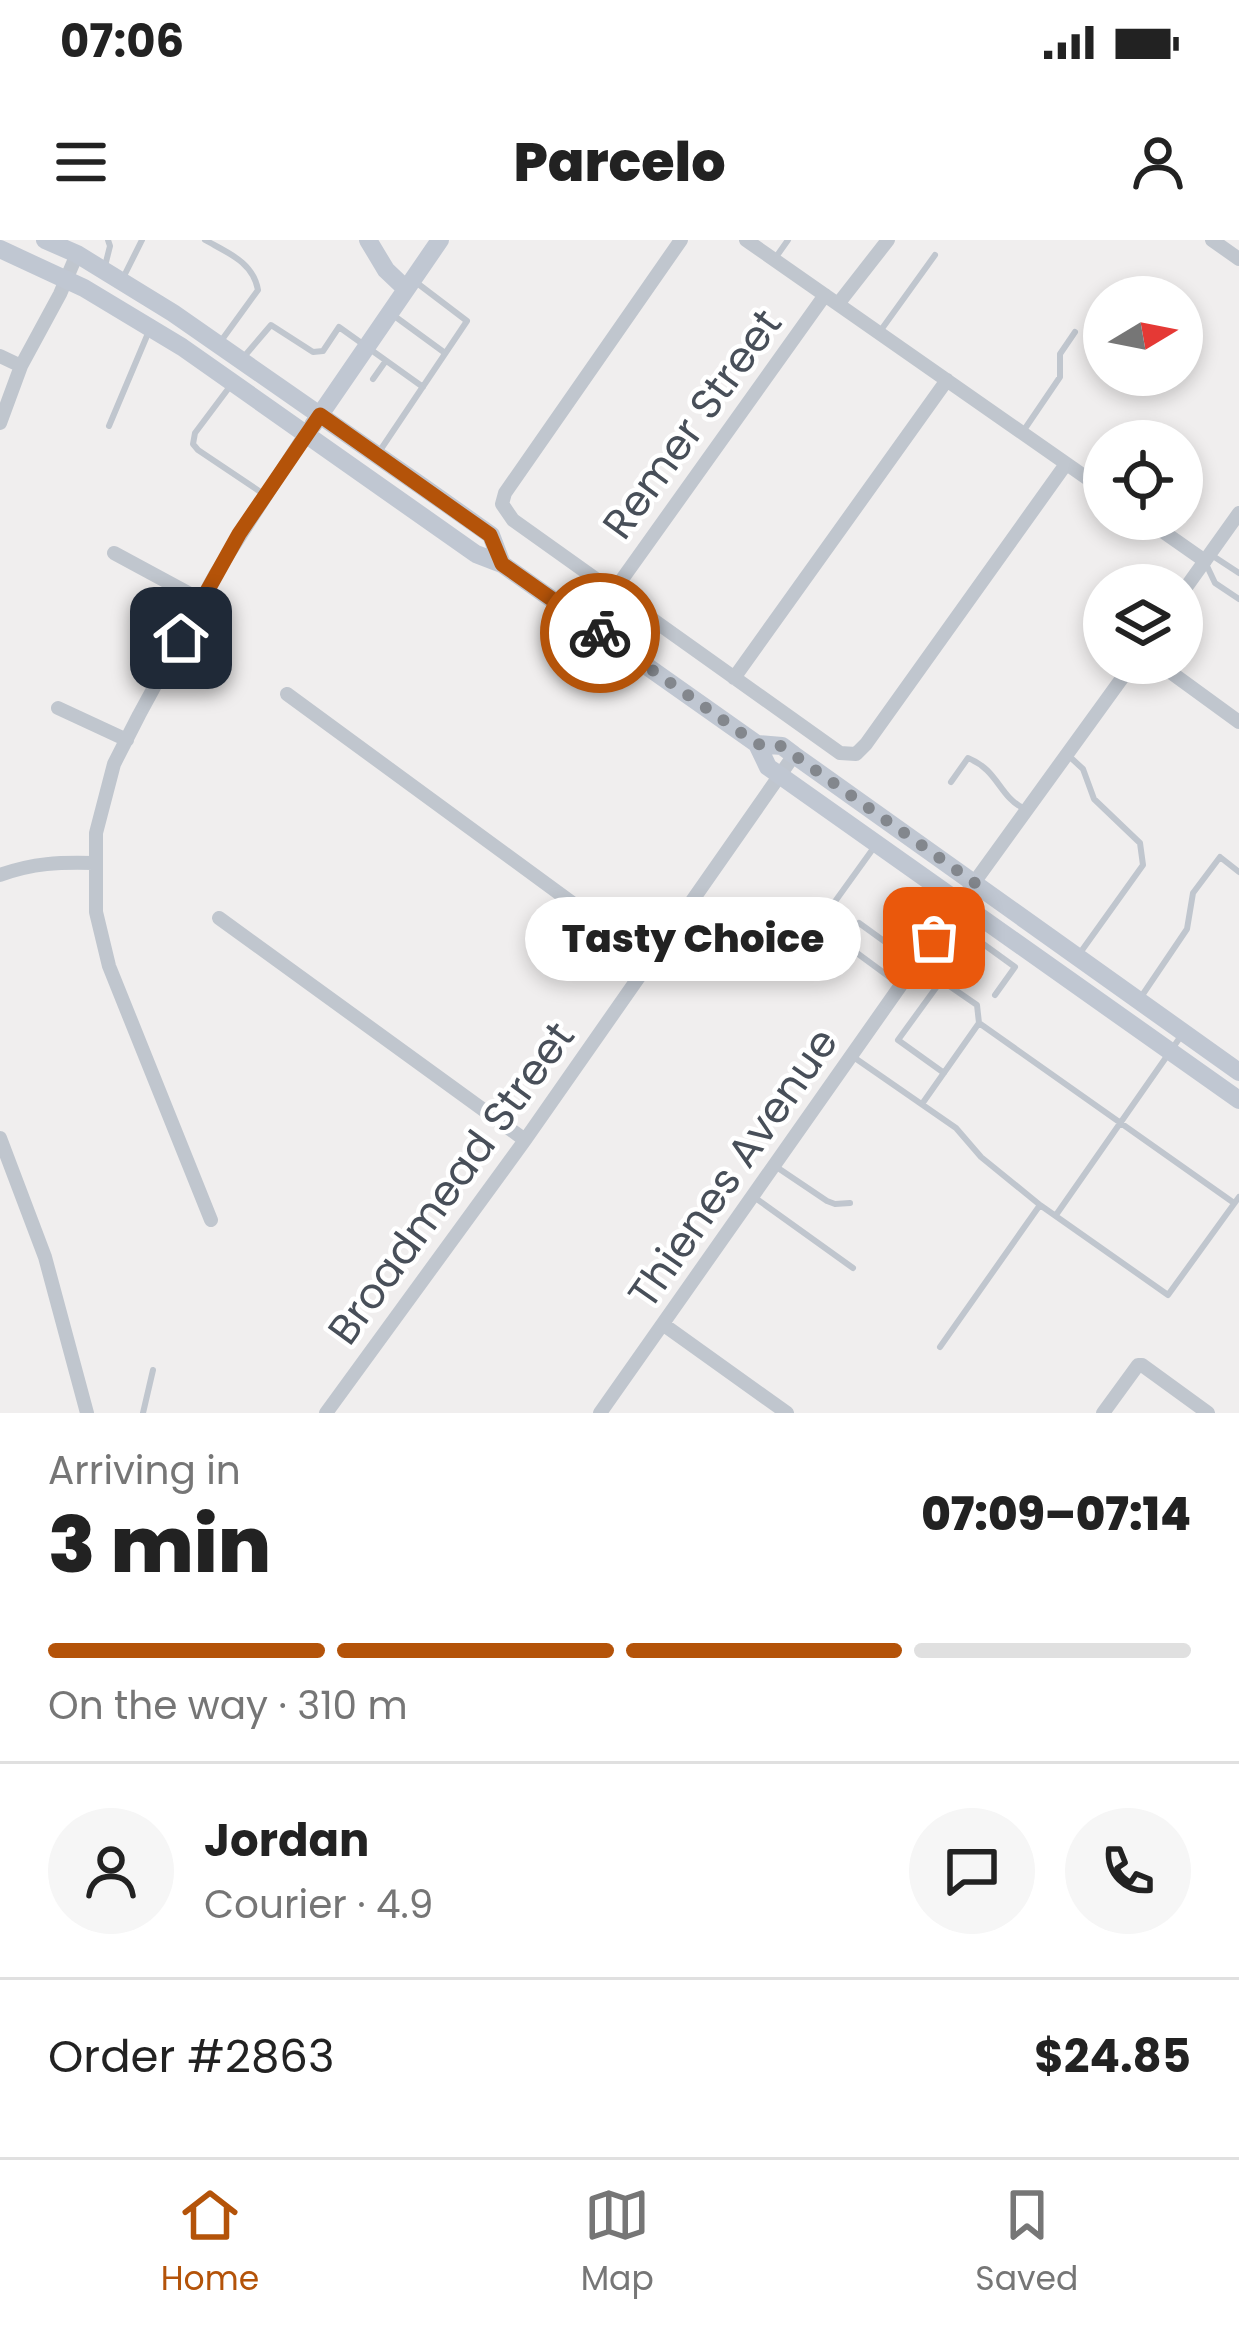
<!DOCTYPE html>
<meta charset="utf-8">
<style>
:root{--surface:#fff;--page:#f6f6f6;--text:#222;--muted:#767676;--line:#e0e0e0;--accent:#b45309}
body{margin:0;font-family:Poppins,sans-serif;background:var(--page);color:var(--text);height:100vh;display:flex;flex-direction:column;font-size:45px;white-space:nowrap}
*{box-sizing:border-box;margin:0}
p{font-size:39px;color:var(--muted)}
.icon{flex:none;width:66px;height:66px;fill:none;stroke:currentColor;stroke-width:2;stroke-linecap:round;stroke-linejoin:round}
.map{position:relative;height:1173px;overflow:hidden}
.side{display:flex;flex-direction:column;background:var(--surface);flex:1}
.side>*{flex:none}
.needle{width:78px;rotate:80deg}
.tools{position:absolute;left:1083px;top:36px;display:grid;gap:24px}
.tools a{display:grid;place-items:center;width:120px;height:120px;border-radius:50%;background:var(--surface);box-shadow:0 6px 18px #0003;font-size:60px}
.pin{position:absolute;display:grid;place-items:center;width:102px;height:102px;color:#fff;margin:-51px;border-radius:24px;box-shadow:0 6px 18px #0006}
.courier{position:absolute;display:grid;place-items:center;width:120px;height:120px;margin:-60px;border:9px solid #b45309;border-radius:50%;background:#fff;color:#222;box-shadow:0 3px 15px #0007}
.bubble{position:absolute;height:84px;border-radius:42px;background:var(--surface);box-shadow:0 6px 18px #0003;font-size:39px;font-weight:800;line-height:84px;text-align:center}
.overview em{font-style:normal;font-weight:800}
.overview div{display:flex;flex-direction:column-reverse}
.overview{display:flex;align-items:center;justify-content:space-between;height:204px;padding:0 48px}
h1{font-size:78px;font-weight:800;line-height:90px}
.bar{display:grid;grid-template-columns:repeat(4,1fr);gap:18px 12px;align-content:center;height:144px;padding:0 48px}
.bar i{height:15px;border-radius:9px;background:var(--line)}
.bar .on{background:var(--accent)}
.bar p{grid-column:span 4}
.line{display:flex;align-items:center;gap:30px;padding:0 48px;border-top:3px solid var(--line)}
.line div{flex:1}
.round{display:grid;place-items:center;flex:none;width:126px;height:126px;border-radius:63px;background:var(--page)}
.status{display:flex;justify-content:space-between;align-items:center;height:84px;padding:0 60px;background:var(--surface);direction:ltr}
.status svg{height:33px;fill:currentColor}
header{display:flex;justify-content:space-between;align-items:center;height:156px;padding:0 48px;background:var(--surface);font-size:54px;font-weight:800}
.tab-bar{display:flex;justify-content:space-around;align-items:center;height:168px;border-top:3px solid var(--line);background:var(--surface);font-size:33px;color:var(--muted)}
.tab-bar a{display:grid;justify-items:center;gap:6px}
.tab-bar .on{color:var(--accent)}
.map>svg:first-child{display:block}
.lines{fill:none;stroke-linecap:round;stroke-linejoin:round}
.lane{stroke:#c0c6ce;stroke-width:6}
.street{stroke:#c0c6ce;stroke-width:14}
.secondary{stroke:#c0c7d2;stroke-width:18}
.done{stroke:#83878d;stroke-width:12;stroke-dasharray:0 21.6}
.route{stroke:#b45309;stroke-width:15}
.labels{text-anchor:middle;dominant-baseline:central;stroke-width:9;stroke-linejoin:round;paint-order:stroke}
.street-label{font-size:42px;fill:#484f59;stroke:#fff}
</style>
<div class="status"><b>07:06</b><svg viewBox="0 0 49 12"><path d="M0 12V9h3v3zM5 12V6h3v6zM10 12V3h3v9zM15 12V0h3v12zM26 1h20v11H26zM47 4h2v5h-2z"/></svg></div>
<header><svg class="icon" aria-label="menu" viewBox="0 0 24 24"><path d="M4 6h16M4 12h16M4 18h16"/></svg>Parcelo<svg class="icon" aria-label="person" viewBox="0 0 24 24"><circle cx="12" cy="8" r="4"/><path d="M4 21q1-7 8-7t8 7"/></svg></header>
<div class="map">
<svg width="1239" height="1173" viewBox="0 0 1239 1173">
<rect width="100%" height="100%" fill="#f0eeee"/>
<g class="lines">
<!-- lane -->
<path class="lane" d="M205,0c23,13 48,22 53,50l-37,51
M776,17l12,-17
M105,26l5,-20 -2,-6
M123,38l19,-38
M393,75l52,38
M881,90l54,-75
M242,119l29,-34 42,27 10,-1 16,-24 84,60
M373,139l12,-17
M231,145l-36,48 -2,11 5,6 67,45
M109,186l40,-95
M1024,190l36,-53v-23l15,-22
M379,212l88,-131 -50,-38
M1213,316l26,17
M1206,324l9,19 24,16
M1070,517l13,12 11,30 46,44 3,22 -63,88
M951,542l17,-24c30,12 31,38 55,50
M875,606l-49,68 1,17 72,53
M859,683l54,39
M937,700l15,10 3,-5 20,-7 40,29 -20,28
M1141,757l46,-68 6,-36 27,-36 19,15
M852,816l104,72 25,29 59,48 128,90 71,-98
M944,833l-46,-33 40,-55h10l29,20 2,18
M922,864l57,-81 255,180
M775,926l52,35 8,3 15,-1
M754,957l99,71
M1056,975l125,-179
M940,1107l100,-142
M143,1173l10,-43"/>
<!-- street -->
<path class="street" d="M681,0l-176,253 -3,11 11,16 327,233 16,1 10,-10 200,-280
M746,0l358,250
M1212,0l27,19
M838,64l50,-64
M0,116l21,10
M0,183l21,-57 39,-72 17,-40
M1145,279l60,42
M114,313l87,47
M613,352l212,-297
M1182,353l57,-80
M1158,423l81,59
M734,438l213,-298
M287,454l363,266
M58,468l69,32
M0,635c33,-12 60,-13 94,-12
M219,678l306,222
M0,898l45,119 42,156
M211,980l-102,-254 -13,-54v-79l18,-69 25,-49 76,-140 91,-142
M664,1085l123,88
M326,1173l199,-273 269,-385
M600,1173l334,-475 199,-275
M1103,1173l35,-48h4l66,48"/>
<!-- secondary -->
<path class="secondary" d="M45,0l32,14 96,59 250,174 68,48 11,29
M368,0l18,30 20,19
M0,9l84,39 98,59 294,207 26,10 255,180 25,2 12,9 445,317
M313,185l127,-185
M757,504l11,23 471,333"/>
</g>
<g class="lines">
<!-- done -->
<path class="done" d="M600,393l157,111 25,2 12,9 181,128 -41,55"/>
<!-- route -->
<path class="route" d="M181,398l58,-104 81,-119 170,120 12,29 98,69"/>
</g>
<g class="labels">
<!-- street labels -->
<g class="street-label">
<text transform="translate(692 184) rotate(-54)">Remer Street</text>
<text transform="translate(733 928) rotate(-55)">Thienes Avenue</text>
<text transform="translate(451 943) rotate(-54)">Broadmead Street</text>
</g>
</g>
</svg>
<div class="tools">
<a><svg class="needle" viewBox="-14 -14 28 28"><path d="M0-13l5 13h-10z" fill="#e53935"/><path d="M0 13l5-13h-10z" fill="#767676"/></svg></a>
<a><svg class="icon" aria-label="locate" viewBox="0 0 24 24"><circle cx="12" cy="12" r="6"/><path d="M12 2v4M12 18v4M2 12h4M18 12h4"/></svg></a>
<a><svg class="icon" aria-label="layers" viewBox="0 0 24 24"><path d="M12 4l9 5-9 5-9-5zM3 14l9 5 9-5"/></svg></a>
</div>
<div class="pin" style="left:934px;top:698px;background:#ea580c"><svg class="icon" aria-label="bag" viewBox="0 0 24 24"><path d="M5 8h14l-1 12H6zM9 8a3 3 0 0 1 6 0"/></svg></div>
<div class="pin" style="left:181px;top:398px;background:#1f2937"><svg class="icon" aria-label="home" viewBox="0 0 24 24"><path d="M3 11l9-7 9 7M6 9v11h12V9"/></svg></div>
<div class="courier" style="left:600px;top:393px"><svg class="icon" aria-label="bike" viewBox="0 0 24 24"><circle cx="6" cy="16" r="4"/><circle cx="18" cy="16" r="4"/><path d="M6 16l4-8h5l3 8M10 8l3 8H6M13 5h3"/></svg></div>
<div class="bubble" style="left:525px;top:657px;width:336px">Tasty Choice</div>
</div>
<section class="side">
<div class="overview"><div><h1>3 min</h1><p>Arriving in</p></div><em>07:09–07:14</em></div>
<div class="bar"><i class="on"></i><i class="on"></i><i class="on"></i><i></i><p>On the way · 310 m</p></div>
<div class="line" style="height:216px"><a class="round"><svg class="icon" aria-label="person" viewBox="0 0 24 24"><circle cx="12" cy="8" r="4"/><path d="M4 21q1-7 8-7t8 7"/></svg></a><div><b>Jordan</b><p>Courier · 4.9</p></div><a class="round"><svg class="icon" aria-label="chat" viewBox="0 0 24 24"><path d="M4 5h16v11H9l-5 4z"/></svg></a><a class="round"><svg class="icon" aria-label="phone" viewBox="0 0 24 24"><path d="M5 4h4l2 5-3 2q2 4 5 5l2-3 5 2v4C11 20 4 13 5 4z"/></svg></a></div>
<div class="line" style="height:156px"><div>Order #2863</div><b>$24.85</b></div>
</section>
<nav class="tab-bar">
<a class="on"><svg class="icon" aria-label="home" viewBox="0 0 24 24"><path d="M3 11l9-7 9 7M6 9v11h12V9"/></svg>Home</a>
<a><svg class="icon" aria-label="map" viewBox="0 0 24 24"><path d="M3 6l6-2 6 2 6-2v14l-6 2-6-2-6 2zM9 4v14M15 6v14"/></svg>Map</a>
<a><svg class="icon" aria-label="saved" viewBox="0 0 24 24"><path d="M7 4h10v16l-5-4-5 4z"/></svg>Saved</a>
</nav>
